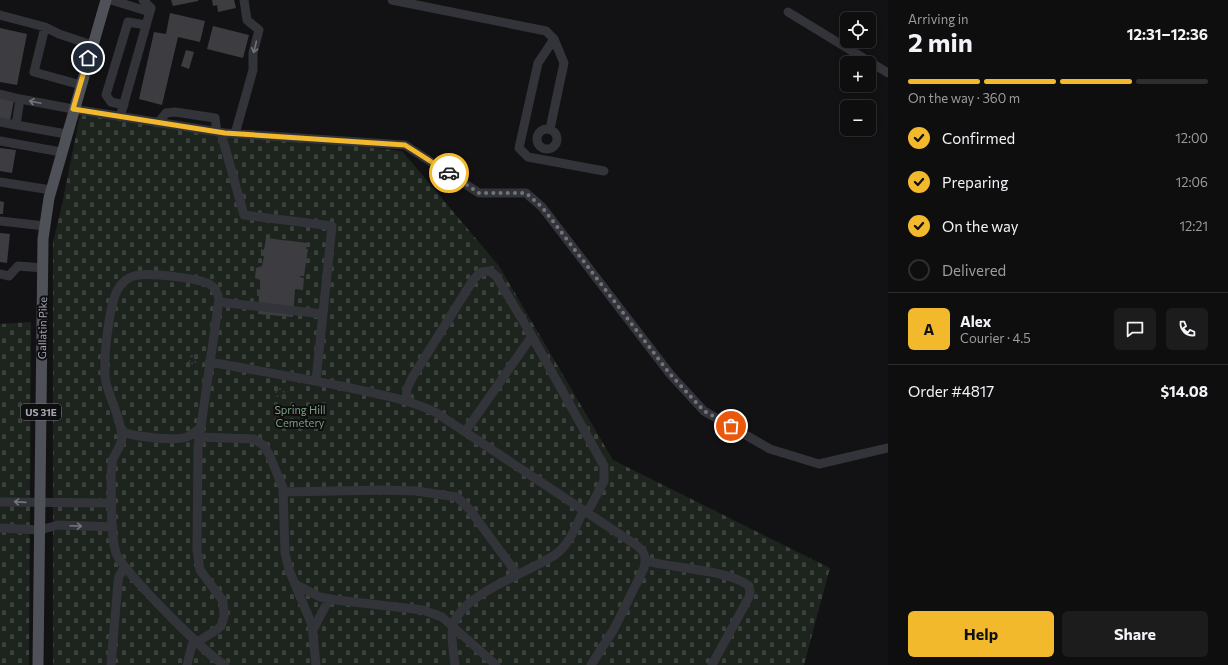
<!DOCTYPE html>
<meta charset="utf-8">
<style>
:root{--surface:#0e0e0f;--page:#1c1c1d;--text:#f1f3f6;--muted:#9b9c9e;--line:#2e2e2f;--accent:#f2b92d}
body{margin:0;font-family:Commissioner,sans-serif;background:var(--page);color:var(--text);height:100vh;display:flex;flex-direction:column;font-size:15px;white-space:nowrap}
*{box-sizing:border-box;margin:0}
p{font-size:13px;color:var(--muted)}
.icon{flex:none;width:22px;height:22px;fill:none;stroke:currentColor;stroke-width:2;stroke-linecap:round;stroke-linejoin:round}
.map{position:relative;flex:1;overflow:hidden}
.sheet{display:flex;flex-direction:column;background:var(--surface);width:340px}
.sheet>*{flex:none}
.tools{position:absolute;left:840px;top:12px;display:grid;gap:8px}
.tools a{display:grid;place-items:center;width:36px;height:36px;border-radius:6px;background:var(--surface);box-shadow:0 2px 6px #0003,0 0 0 1px var(--line);font-size:20px}
.pin{position:absolute;display:grid;place-items:center;width:34px;height:34px;color:#fff;margin:-17px;border:2px solid #fff;border-radius:50%;box-shadow:0 1px 4px #0007}
.courier{position:absolute;display:grid;place-items:center;width:40px;height:40px;margin:-20px;border:3px solid #f2b92d;border-radius:50%;background:#fff;color:#222;box-shadow:0 1px 5px #0007}
.overview em{font-style:normal;font-weight:700}
.overview div{display:flex;flex-direction:column-reverse}
.overview{display:flex;align-items:center;justify-content:space-between;height:68px;padding:0 20px}
h1{font-size:26px;font-weight:700;line-height:30px}
.bar{display:grid;grid-template-columns:repeat(4,1fr);gap:6px 4px;align-content:center;height:48px;padding:0 20px}
.bar i{height:5px;border-radius:3px;background:var(--line)}
.bar .selected{background:var(--accent)}
.bar p{grid-column:span 4}
.line{display:flex;align-items:center;gap:10px;padding:0 20px;border-top:1px solid var(--line)}
.line div{flex:1}
.round{display:grid;place-items:center;flex:none;width:42px;height:42px;border-radius:6px;background:var(--page)}
ol{padding:0 20px;list-style:none}
li{display:flex;align-items:center;gap:12px;height:44px}
li p{margin-inline-start:auto}
li .icon{padding:4px;border-radius:50%;background:var(--accent);color:#111;stroke-width:4}
li:last-child{color:var(--muted)}
li i{width:22px;height:22px;border:2px solid var(--line);border-radius:50%}
.button{display:flex;gap:8px;margin-top:auto;padding:8px 20px}
.button a{flex:1;height:46px;border-radius:6px;background:var(--accent);color:#111;font-size:16px;font-weight:700;line-height:46px;text-align:center}
.button a+a{background:var(--page);color:var(--text)}
main{display:flex;flex:1;min-height:0}
.map>svg:first-child{display:block}
.cemetery{fill:url(#cemetery-stones)}
.building{fill:#3d3d41}
.lines{fill:none;stroke-linecap:round;stroke-linejoin:round}
.path{stroke:#393b40;stroke-width:1.5;stroke-dasharray:2 3;stroke-linecap:butt}
.minor{stroke:#333439;stroke-width:9}
.major{stroke:#4f5158;stroke-width:11}
.oneway{stroke:#71747d}
.done{stroke:#71747d;stroke-width:4;stroke-dasharray:0 7.2}
.route{stroke:#f2b92d;stroke-width:5}
.labels{text-anchor:middle;dominant-baseline:central;stroke-width:4;stroke-linejoin:round;paint-order:stroke}
.shield{fill:#0e0d0f;stroke:#777a83;stroke-width:1}
.shield-label{font-size:10px;font-weight:bold;fill:#a4a8b5}
.street-label{font-size:11px;fill:#a4a8b5;stroke:#0e0d0f}
.park-label{font-size:11px;fill:#7ba07f;stroke:#0e0d0f}
</style>
<main>
<div class="map">
<svg width="888" height="665" viewBox="0 0 888 665">
<defs>
<pattern id="cemetery-stones" width="16" height="16" patternUnits="userSpaceOnUse"><rect width="16" height="16" fill="#1d241e"/><path d="M2 7V4a2 2 0 0 1 4 0v3zM10 15v-3a2 2 0 0 1 4 0v3z" fill="#3b413c"/></pattern>
</defs>
<rect width="100%" height="100%" fill="#121214"/>
<!-- cemetery -->
<path class="cemetery" d="M80,115l322,36 97,115 114,194 217,108 -26,97h-751v-423l9,-37z
M31,322l-2,343h-29v-341z"/>
<!-- building -->
<path class="building" d="M171,0h27v1l-25,5z
M212,0h22l2,8 -18,4 -1,-7 -4,1z
M170,13l35,8 -5,21 -22,-5 -16,68 -23,-6 15,-67 12,2z
M213,26l36,9 -6,23 -36,-9z
M0,28l27,6 -10,51 -17,-3z
M186,50l8,2 -5,17 -8,-3z
M0,98l14,2 -4,21 -10,-2z
M0,148l16,2 -4,23 -12,-2z
M0,201l4,1 -1,12h-3z
M0,233l10,1 -3,29 -7,-1z
M266,238l41,5 -1,6h2l-4,27h-4v1l4,1 -1,12 -8,-1 -2,28 -35,-3 1,-18h-2v-7l3,1v-10l-5,-2 1,-10 6,-2 2,-10h-3v-7l3,1z"/>
<g class="lines">
<!-- path -->
<path class="path" d="M191,356h5l-1,8 -6,-1z
M276 393a4 4 0 1 1 8 0a4 4 0 1 1-8 0Z"/>
<!-- minor -->
<path class="minor" d="M111,0l39,12
M392,0l154,31 8,8 -16,24 -19,85 9,9 76,14
M788,12l100,61
M0,15l45,12 -11,45 47,13
M45,27l14,7 33,11
M0,94l20,5
M124,105l-13,-3 -5,-7 22,-73 18,3
M120,117l31,-109 -8,-8
M0,122l16,3
M158,123l8,-10 9,-1 40,6 2,14
M537 139a10 10 0 1 1 20 0a10 10 0 1 1-20 0Z
M550,129l14,-66 -10,-24
M221,133l23,82 88,11 -16,155
M66,134l-50,-9 4,-26 53,10 152,24 180,12 74,48h47l16,14 128,167 34,37 66,38 49,15 69,-16
M235,134l18,-64v-17l6,-23 -12,-10 -3,-20
M0,141l61,11
M0,182l51,8
M0,221l45,5
M0,274l9,2 9,-10 25,2
M219,302l104,12
M209,362c44,8 88,15 132,24 32,7 64,12 94,26l201,133c8,6 11,12 8,23l-30,61 -23,36
M406,400l1,-11 5,-11 61,-98 8,-8 9,-1 6,5 33,55 75,135v15l-17,32
M121,431c12,6 53,10 66,6 5,-2 9,-6 13,-9
M465,432l67,-96
M199,437l55,2 9,6 6,9 14,34 2,65 4,17 23,55 4,40
M283,492l100,-2 33,1 41,6 13,13 47,64
M0,502l112,1
M0,528l40,2 18,-5 55,2
M646,561c26,7 84,9 103,25l1,6 -1,5 -37,68
M295,584l25,13 16,3 87,10 19,7 54,48
M313,630l16,-31
M111,665l7,-83 1,-6 6,-9
M187,665l5,-20 23,-14 6,-5 3,-9 -1,-16 -23,-31 -3,-20 1,-103 21,-147c-1,-6 -3,-12 -8,-15 -11,-7 -65,-13 -77,-9 -7,2 -13,8 -16,13 -9,15 -16,76 -12,93 4,18 15,36 16,55 0,9 -6,14 -9,22 -2,8 -2,16 -2,24 1,21 -1,50 5,70 5,16 92,104 109,112
M455,665c-1,-12 -5,-28 -2,-40 9,-32 78,-53 103,-71 14,-10 20,-29 28,-44"/>
<!-- major -->
<path class="major" d="M38,665l5,-426 6,-41 57,-198"/>
</g>
<!-- one-way arrows -->
<defs><path id="oneway-shaft" d="M-6 0H5M1.5-3L5.5 0L1.5 3" fill="none" stroke-width="1.6" stroke-linecap="round" stroke-linejoin="round"/></defs>
<g class="oneway">
<use href="#oneway-shaft" transform="translate(255 47) rotate(104)"/>
<use href="#oneway-shaft" transform="translate(35 102) rotate(-168)"/>
<use href="#oneway-shaft" transform="translate(20 502) rotate(-176)"/>
<use href="#oneway-shaft" transform="translate(76 526) rotate(2)"/>
</g>
<g class="lines">
<!-- done -->
<path class="done" d="M449,173l30,20h47l16,14 128,167 34,37 27,15"/>
<!-- route -->
<path class="route" d="M88,58l-15,51 152,24 180,12 44,28"/>
</g>
<g class="labels">
<!-- shield labels -->
<rect class="shield" x="21" y="404" width="40" height="16" rx="3"/>
<g class="shield-label">
<text x="41" y="412">US 31E</text>
</g>
<!-- street labels -->
<g class="street-label">
<text transform="translate(42 328) rotate(-89)">Gallatin Pike</text>
</g>
<!-- park labels -->
<g class="park-label">
<text x="300" y="409">Spring Hill<tspan x="300" dy="13">Cemetery</tspan></text>
</g>
</g>
</svg>
<div class="tools">
<a><svg class="icon" aria-label="locate" viewBox="0 0 24 24"><circle cx="12" cy="12" r="6"/><path d="M12 2v4M12 18v4M2 12h4M18 12h4"/></svg></a>
<a>+</a>
<a>−</a>
</div>
<div class="pin" style="left:731px;top:426px;background:#ea580c"><svg class="icon" aria-label="bag" viewBox="0 0 24 24"><path d="M5 8h14l-1 12H6zM9 8a3 3 0 0 1 6 0"/></svg></div>
<div class="pin" style="left:88px;top:58px;background:#1f2937"><svg class="icon" aria-label="home" viewBox="0 0 24 24"><path d="M3 11l9-7 9 7M6 9v11h12V9"/></svg></div>
<div class="courier" style="left:449px;top:173px"><svg class="icon" aria-label="car" viewBox="0 0 24 24"><path d="M5 17H2v-5l4-1 3-4h7l3 4 3 1v5h-3M9 17h6M6 11h13"/><circle cx="7" cy="17" r="2"/><circle cx="17" cy="17" r="2"/></svg></div>
</div>
<section class="sheet">
<div class="overview"><div><h1>2 min</h1><p>Arriving in</p></div><em>12:31–12:36</em></div>
<div class="bar"><i class="selected"></i><i class="selected"></i><i class="selected"></i><i></i><p>On the way · 360 m</p></div>
<ol>
<li><svg class="icon" aria-label="check" viewBox="0 0 24 24"><path d="M5 12l5 5 9-10"/></svg>Confirmed<p>12:00</p></li>
<li><svg class="icon" aria-label="check" viewBox="0 0 24 24"><path d="M5 12l5 5 9-10"/></svg>Preparing<p>12:06</p></li>
<li><svg class="icon" aria-label="check" viewBox="0 0 24 24"><path d="M5 12l5 5 9-10"/></svg>On the way<p>12:21</p></li>
<li><i></i>Delivered</li>
</ol>
<div class="line" style="height:72px"><b class="round" style="background:var(--accent);color:#111">A</b><div><b>Alex</b><p>Courier · 4.5</p></div><a class="round"><svg class="icon" aria-label="chat" viewBox="0 0 24 24"><path d="M4 5h16v11H9l-5 4z"/></svg></a><a class="round"><svg class="icon" aria-label="phone" viewBox="0 0 24 24"><path d="M5 4h4l2 5-3 2q2 4 5 5l2-3 5 2v4C11 20 4 13 5 4z"/></svg></a></div>
<div class="line" style="height:52px"><div>Order #4817</div><b>$14.08</b></div>
<div class="button"><a>Help</a><a>Share</a></div>
</section>
</main>
